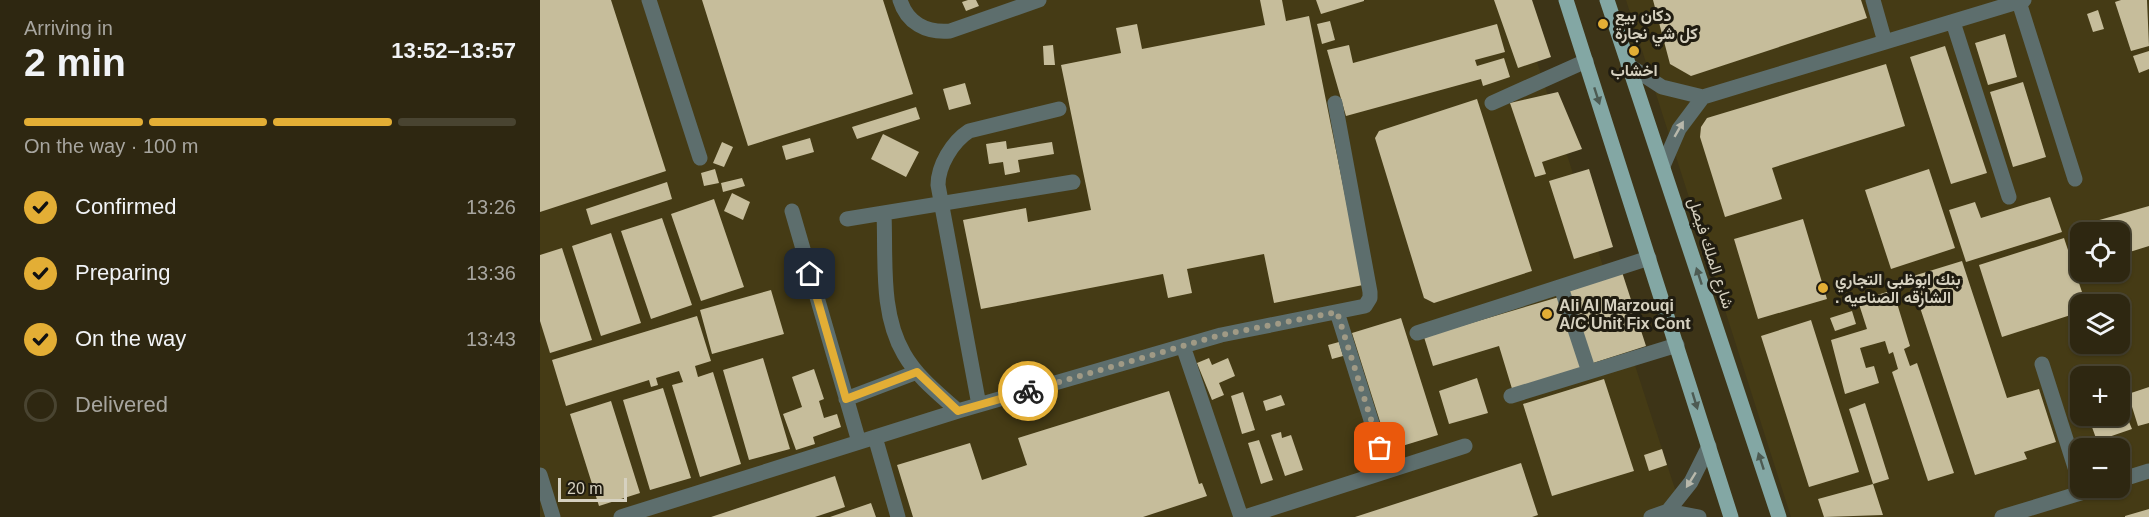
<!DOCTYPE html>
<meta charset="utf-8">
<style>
:root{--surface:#2e2711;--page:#3a331f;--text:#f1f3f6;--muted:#a7a59f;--line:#494431;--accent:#e3ae35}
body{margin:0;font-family:Helvetica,Vazirmatn,sans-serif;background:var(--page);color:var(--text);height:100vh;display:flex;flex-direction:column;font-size:22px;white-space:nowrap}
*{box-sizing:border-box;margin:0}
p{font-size:20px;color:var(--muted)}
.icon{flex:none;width:33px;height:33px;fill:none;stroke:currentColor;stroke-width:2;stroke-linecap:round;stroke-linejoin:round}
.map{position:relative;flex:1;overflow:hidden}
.drawer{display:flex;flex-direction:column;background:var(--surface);width:540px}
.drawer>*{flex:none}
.tools{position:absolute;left:1530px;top:222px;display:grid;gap:12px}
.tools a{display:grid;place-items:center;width:60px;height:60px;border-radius:12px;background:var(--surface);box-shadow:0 2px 4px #0004,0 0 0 2px var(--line);font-size:30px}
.scale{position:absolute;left:18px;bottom:15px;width:69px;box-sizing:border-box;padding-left:6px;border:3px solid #d6d1c0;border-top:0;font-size:16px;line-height:21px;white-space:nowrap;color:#d6d1c0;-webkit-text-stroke:4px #201c10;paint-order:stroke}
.pin{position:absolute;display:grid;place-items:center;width:51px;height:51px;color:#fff;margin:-26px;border-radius:12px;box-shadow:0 3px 9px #0006}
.courier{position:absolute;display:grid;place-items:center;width:60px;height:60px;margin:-30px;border:4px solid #e3ae35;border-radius:50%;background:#fff;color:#222;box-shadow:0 2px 8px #0007}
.headline em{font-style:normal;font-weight:700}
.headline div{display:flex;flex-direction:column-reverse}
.headline{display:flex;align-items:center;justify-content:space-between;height:102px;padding:0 24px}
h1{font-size:39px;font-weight:700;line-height:45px}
.bar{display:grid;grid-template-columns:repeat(4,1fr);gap:9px 6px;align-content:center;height:72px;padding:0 24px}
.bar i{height:8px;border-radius:4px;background:var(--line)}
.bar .active{background:var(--accent)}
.bar p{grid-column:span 4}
ol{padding:0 24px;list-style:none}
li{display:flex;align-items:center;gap:18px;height:66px}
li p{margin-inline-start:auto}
li .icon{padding:6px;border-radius:50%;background:var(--accent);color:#111;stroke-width:4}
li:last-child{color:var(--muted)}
li i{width:33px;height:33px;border:3px solid var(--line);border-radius:50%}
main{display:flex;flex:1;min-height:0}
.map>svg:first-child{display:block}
.built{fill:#453b15;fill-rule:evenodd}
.building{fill:#c6bd9b}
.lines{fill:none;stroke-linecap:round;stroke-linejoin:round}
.minor{stroke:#5d6e6d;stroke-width:15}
.major{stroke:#83a7a4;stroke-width:15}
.oneway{fill:#4d5b53}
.oneway2{fill:#b8b8ab}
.done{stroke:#a09a85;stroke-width:6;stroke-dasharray:0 10.8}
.route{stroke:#e3ae35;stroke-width:8}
.poi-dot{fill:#e3ae35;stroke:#201c10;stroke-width:2}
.labels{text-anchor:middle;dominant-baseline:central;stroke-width:6;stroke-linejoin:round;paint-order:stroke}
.poi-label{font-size:16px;font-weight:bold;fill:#d6d1c0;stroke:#201c10;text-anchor:start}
.street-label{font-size:16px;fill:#d6d1c0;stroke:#201c10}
</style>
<main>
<section class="drawer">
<div class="headline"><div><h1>2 min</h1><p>Arriving in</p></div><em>13:52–13:57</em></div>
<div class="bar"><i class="active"></i><i class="active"></i><i class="active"></i><i></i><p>On the way · 100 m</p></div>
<ol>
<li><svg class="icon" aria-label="check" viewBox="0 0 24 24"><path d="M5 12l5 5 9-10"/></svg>Confirmed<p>13:26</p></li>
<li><svg class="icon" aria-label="check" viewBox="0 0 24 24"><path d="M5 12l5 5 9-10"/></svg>Preparing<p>13:36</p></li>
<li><svg class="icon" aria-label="check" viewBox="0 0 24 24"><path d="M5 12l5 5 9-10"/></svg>On the way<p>13:43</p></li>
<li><i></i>Delivered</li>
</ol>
</section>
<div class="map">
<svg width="1609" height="517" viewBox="0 0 1609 517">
<rect width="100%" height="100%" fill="#3d3417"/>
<!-- built -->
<path class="built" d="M0,0h977l167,517h-1144z
M1086,0h523v517h-358zM1540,232h40v40h-40zM1540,304h40v40h-40zM1540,376h40v40h-40zM1540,448h40v40h-40z"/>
<!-- building -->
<path class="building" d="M0,0h71l55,171 -126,41z
M162,0h181l30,94 -165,52z
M428,0h8l3,6 -13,5 -4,-9z
M720,0h22l4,21 23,-5 54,269 -89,18 -10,-49 -77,15 5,24 -24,5 -5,-24 -182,35 -18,-89 63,-12 2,14 63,-12 -30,-145 60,-12 -5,-25 21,-4 5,25 123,-24z
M776,0h48v1l-43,13z
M954,0h38l19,57 -33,11z
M1113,0h208l6,18 -176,58 -21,-12z
M1581,0h26l2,46 -18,5 -16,-49z
M1558,10l6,19 -11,3 -6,-18z
M790,21l5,19 -13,4 -5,-20z
M957,24l8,28 -30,8 2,6 27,-8 6,19 -27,9 -2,-7 -135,37 -19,-66 22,-5 4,18z
M1465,34l12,43 -29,8 -13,-42z
M513,45l2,20h-11l-1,-19z
M1405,46l42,127 -36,11 -41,-127z
M1609,51v18l-10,4 -6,-17z
M1346,64l19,62 -133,42 10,31 -57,18 -25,-80 1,-10 6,-9z
M1483,82l23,75 -33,10 -23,-75z
M425,83l6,21 -22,6 -6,-21z
M1018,92l24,57 -40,13 4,12 -11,3 -25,-74z
M937,99l55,172 -98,32 -10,-5 -49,-160 4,-7z
M376,107l4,12 -63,20 -5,-12z
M343,134l36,18 -13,25 -35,-18z
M270,138l4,14 -28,8 -4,-14z
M466,141l1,8 45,-7 2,12 -36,6 2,12 -15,3 -2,-13 -14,2 -3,-20z
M182,142l11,5 -9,20 -11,-4z
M175,169l4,14 -15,3 -3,-13z
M1049,169l24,78 -39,12 -25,-78z
M1389,169l26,79 -64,21 -26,-79z
M202,178l3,8 -22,6 -2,-9z
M127,182l5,17 -81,26 -5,-16z
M192,193l18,9 -7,18 -19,-9z
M1510,197l12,35 -96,30 -17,-52 26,-8 6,16z
M174,199l30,88 -43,14 -30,-87z
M1609,206v40l-29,9v-23h-40l-2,-6z
M122,218l30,87 -41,14 -30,-88z
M1263,219l24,80 -69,20 -24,-80z
M71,233l30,90 -40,13 -29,-90z
M1524,238l22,66h-6v8l-78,25 -23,-72z
M22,248l30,92 -42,13 -10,-32v-66z
M1422,261l45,137 32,-9 17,53 -32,10 3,7 -52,16 -65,-198z
M1082,272l24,74 -56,18 -24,-74z
M231,290l13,44 -72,20 -12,-44z
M1353,290l17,56 -6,3 6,17 7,-3 37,110 -26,8 -36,-109 6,-3 -5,-17 -4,2 -4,-13 -25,7 6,20 8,-2 5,17 -34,11 -14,-54 36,-11 -9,-28z
M1019,297l23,74 -69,21 -14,-46 -66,20 -9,-29z
M1312,311l4,13 -21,7 -5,-13z
M157,316l14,45 -16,5 3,11 15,-5 28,92 -41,13 -28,-92 11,-3 -4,-11 -23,7 2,7 -7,2 -2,-7 -83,26 -14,-46z
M861,318l37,117 -49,15 -37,-117z
M1271,320l48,152 -50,15 -48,-151z
M799,342l4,14 -11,3 -4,-14z
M223,358l27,91 -41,11 -26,-90z
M669,358l3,7 16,-7 7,18 -16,7 5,12 -12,5 -15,-37z
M274,369l10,30 -5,2 5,17 13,-4 4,13 -28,10 2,7 -19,6 -13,-36 19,-7 -10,-30z
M937,378l11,35 -39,11 -10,-33z
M1064,379l30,92 -82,25 -29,-92z
M1609,387v36l-11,3 -10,-32z
M123,388l28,90 -41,12 -27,-90z
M629,391l30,93 3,-1 5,13 -64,21h-230l-16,-52 73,-22 12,37 45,-15 -9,-27z
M703,392l12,38 -13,4 -11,-38z
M741,395l4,10 -19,6 -3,-10z
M1580,400l12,29 -35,12 -9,-25h32z
M71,401l29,92 -41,13 -29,-92z
M1325,403l24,76 -16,5 -24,-75z
M741,432l1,6 9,-3 12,35 -18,6 -14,-41z
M719,440l14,40 -12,4 -13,-41z
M1122,449l5,16 -18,6 -5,-16z
M981,463l17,52 -6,2h-177z
M295,476l10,31 -30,10h-104z
M1333,484l10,31 -59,2 -6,-18z
M331,503l5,14h-46z
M1609,509v8h-24v-1z"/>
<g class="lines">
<!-- minor -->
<path class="minor" d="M109,0l51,158
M360,0c7,23 26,33 50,31l89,-31
M1333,0l12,42
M1479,2l56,177
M1413,22l56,175
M1088,65l34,22 41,10 321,-97
M952,103l94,-42
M1123,166l16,-37 24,-32
M252,211l67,231
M344,213c2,47 -4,100 20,141 13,23 35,40 54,57
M307,219l226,-37
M1021,287l28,85
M797,312l50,159
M877,333l232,-75
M643,346l58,171
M1502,364l38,119
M971,396l166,-51
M306,399l71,-27
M439,405l-41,-220c0,-19 14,-43 31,-54l90,-22
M335,437l23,80
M0,475l13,42
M1580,480l29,-9
M1128,511l23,-29 18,-36
M81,517l337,-106 263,-76 144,-29 5,-8v-6l-35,-189
M705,517l220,-71
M1111,517l17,-6 31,6
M1462,517l95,-29"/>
<!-- major -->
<path class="major" d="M1026,0l165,517
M1067,0l172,517"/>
</g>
<!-- one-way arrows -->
<defs><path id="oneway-solid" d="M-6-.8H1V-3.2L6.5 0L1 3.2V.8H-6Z" transform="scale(1.5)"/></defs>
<g class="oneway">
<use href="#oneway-solid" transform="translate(1057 96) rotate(72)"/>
<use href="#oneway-solid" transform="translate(1159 276) rotate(-108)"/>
<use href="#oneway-solid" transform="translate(1155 401) rotate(73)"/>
<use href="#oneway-solid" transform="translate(1221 461) rotate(-108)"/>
</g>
<g class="oneway2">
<use href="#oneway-solid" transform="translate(1139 129) rotate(-60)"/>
<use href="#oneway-solid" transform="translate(1151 480) rotate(122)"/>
</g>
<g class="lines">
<!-- done -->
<path class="done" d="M488,391l193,-56 116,-23 43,136"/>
<!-- route -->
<path class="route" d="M270,274l36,125 71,-27 41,39 70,-20"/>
</g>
<!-- markers -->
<g class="poi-dot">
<circle cx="1063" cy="24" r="6"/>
<circle cx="1094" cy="51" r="6"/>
<circle cx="1283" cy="288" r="6"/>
<circle cx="1007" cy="314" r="6"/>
</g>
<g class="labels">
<!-- poi labels -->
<g class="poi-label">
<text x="1075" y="15">دكان بيع<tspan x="1075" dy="18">كل شي نجارة</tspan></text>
<text x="1094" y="70" text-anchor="middle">اخشاب</text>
<text x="1295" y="279">بنك ابوظبي التجاري<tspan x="1295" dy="18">. الشارقه الصناعيه</tspan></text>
<text x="1019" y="305">Ali Al Marzouqi<tspan x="1019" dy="18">A/C Unit Fix Cont</tspan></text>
</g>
<!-- street labels -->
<g class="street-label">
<text transform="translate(1171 253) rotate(72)">شارع الملك فيصل</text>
</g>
</g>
</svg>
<div class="tools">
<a><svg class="icon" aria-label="locate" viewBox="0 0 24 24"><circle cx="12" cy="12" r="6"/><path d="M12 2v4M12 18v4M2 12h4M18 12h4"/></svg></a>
<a><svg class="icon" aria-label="layers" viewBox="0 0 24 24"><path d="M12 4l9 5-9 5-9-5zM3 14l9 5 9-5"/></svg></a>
<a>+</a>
<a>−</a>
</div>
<div class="scale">20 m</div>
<div class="pin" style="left:840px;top:448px;background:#ea580c"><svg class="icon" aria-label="bag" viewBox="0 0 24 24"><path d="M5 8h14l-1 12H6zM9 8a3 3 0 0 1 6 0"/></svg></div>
<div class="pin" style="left:270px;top:274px;background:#1f2937"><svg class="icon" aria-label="home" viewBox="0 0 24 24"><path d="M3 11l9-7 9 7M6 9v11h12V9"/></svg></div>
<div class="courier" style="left:488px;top:391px"><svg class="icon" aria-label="bike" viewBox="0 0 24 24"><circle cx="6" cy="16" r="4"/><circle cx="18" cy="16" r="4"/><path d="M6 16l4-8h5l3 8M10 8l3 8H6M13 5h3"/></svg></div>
</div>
</main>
